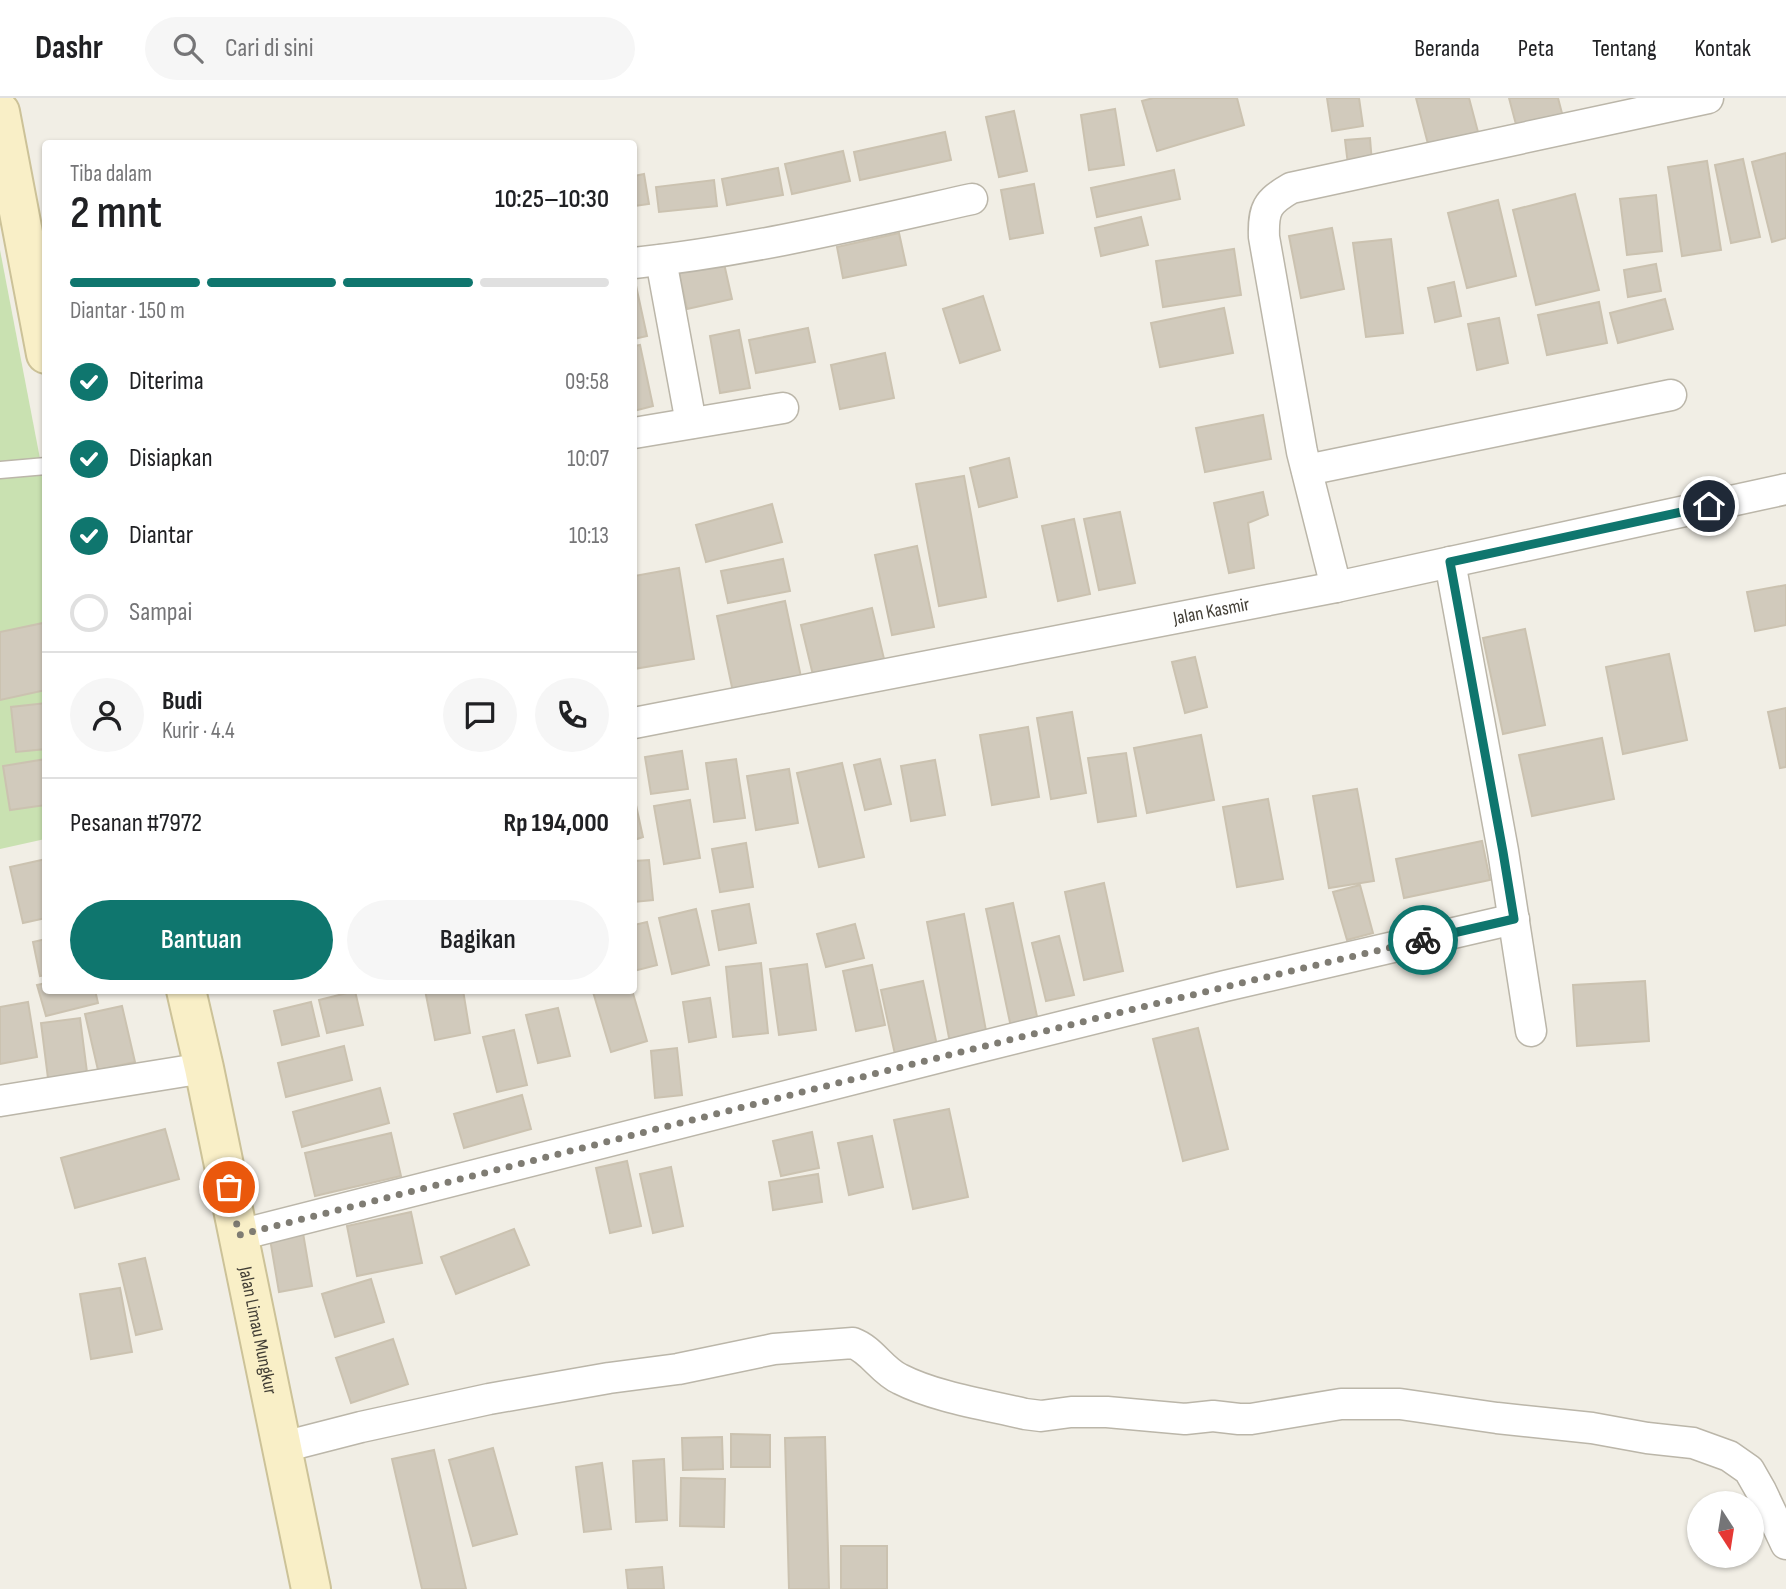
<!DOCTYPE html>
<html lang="id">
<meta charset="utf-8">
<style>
:root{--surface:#fff;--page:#f6f6f6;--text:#202124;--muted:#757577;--line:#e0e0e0;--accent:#0f766e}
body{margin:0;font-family:"Sofia Sans Condensed",sans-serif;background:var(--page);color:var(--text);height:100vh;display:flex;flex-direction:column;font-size:26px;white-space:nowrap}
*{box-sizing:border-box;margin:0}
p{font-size:23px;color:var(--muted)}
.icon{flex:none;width:38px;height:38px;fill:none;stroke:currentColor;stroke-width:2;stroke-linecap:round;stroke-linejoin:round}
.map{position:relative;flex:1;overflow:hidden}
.side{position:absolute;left:42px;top:42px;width:595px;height:854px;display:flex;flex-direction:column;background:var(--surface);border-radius:7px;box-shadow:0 2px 5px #0004}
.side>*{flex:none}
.needle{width:46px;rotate:168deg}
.fabs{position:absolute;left:1687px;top:1393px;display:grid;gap:14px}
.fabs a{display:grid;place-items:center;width:77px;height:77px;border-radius:50%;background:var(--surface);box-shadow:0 2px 5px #0004;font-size:35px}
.pin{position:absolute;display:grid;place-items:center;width:60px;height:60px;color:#fff;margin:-30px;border:4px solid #fff;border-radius:50%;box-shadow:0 2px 7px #0007}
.courier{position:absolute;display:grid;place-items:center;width:70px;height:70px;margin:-35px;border:5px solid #0f766e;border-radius:50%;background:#fff;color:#222;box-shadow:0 2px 9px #0007}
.head em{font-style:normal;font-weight:600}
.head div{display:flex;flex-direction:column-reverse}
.head{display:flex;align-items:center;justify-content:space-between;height:119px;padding:0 28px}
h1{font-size:46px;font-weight:600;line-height:52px}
.bar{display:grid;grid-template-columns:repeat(4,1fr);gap:10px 7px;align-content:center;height:84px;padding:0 28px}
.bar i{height:9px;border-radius:5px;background:var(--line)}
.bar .selected{background:var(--accent)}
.bar p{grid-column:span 4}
.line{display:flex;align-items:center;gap:18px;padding:0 28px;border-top:2px solid var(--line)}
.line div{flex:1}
.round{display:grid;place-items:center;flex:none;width:74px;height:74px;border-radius:37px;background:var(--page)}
ol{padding:0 28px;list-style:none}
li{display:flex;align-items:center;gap:21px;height:77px}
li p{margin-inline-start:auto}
li .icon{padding:7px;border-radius:50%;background:var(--accent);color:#fff;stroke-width:4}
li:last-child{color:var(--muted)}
li i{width:38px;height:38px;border:4px solid var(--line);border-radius:50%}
.cta{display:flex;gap:14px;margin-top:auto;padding:14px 28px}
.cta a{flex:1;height:80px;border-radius:42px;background:var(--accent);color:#fff;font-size:28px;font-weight:600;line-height:80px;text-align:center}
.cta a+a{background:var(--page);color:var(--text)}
header{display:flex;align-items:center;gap:42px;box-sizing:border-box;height:98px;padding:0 35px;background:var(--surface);border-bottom:2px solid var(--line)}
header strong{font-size:33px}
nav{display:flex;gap:38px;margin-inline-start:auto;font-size:24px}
.search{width:490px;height:63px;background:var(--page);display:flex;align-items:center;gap:18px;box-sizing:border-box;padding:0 24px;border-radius:38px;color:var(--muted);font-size:26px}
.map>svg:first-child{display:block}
.green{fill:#c9e1b1}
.building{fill:#d1cabc;stroke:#cbc2b0;stroke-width:2}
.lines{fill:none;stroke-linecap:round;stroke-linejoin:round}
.lane-casing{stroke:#bbb6a9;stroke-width:19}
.street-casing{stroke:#bbb6a9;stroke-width:33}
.secondary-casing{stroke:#ccc298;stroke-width:42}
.lane{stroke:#fff;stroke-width:16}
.street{stroke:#fff;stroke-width:30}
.secondary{stroke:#f9efc7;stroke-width:38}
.done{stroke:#7f7c73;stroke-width:7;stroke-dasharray:0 12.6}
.route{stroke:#0f766e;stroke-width:9}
.labels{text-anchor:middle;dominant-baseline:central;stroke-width:5;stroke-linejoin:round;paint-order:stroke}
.street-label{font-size:19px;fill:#423e35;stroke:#fff}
</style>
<header>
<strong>Dashr</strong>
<div class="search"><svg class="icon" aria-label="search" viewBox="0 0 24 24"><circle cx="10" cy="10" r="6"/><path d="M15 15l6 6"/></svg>Cari di sini</div>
<nav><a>Beranda</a><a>Peta</a><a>Tentang</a><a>Kontak</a></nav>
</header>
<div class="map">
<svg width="1786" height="1491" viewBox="0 0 1786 1491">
<rect width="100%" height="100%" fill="#f1eee5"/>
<!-- green -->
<path class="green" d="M0,152l46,240 -1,349 -45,10z"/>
<!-- building -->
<path class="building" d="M1153,0h84l7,27 -87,26 -15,-50z
M1327,0h32l4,28 -31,5z
M1416,0h53l9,34 -50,12z
M1509,0h49l6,23 -46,11z
M1115,11l9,56 -35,5 -8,-55z
M1014,13l13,60 -28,6 -13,-60z
M945,34l6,28 -91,20 -6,-28z
M1370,40l2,25 -24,2 -3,-25z
M843,53l7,30 -58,13 -7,-30z
M1786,55v85l-14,4 -20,-80z
M1743,61l17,78 -29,6 -16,-78z
M1707,63l14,89 -39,6 -14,-89z
M778,70l5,27 -56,10 -5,-26z
M1174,72l6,29 -83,18 -6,-29z
M644,76l5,30 -15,2v-30z
M714,82l3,26 -58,6 -3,-25z
M1034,86l9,49 -33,6 -9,-49z
M1575,96l24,96 -63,15 -23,-95z
M1656,97l6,56 -35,4 -7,-56z
M1498,102l18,76 -49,12 -19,-75z
M1141,119l7,28 -47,11 -6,-28z
M1332,130l12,61 -43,9 -12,-62z
M899,135l7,32 -63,13 -6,-31z
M1391,141l12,94 -37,4 -13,-94z
M1234,151l7,46 -78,12 -7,-46z
M723,161l9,40 -45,10 -9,-41z
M1656,166l5,27 -33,6 -4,-27z
M635,183l12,55 -13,3v-57z
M1454,184l7,34 -26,6 -7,-34z
M983,198l17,54 -40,13 -17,-54z
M1665,201l8,30 -55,14 -8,-30z
M1599,204l8,41 -60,12 -9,-40z
M1224,210l9,45 -73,14 -9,-44z
M1499,220l9,45 -31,7 -9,-46z
M808,230l7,34 -59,11 -7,-33z
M739,232l11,58 -30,5 -10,-57z
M640,247l13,61 -19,5v-65z
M885,255l9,45 -54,11 -9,-44z
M1263,317l8,44 -66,13 -9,-44z
M1009,360l8,39 -38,10 -9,-39z
M964,378l22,121 -47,9 -23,-122z
M1263,394l5,23 -20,8 6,45 -25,5 -15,-70z
M772,406l10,38 -76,20 -10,-37z
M1120,414l15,71 -36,7 -15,-71z
M1074,421l16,75 -32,7 -16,-75z
M917,448l17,81 -42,8 -17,-80z
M783,461l7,32 -62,12 -7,-32z
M679,470l15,91 -60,10v-93z
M1786,487v40l-31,6 -8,-39z
M785,503l16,76 -68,15 -16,-76z
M872,510l12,51 -71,16 -12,-50z
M43,525l3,12v55l-46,10v-68z
M1525,531l20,96 -42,9 -20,-96z
M1669,556l18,86 -64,14 -17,-87z
M1195,559l12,50 -22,6 -13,-51z
M46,605v46l-30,3 -5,-45z
M1786,610v59l-6,1 -12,-56z
M1072,614l14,81 -35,6 -14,-81z
M1028,629l11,70 -47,8 -12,-70z
M1201,637l13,65 -67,13 -13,-65z
M1602,640l12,61 -82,17 -13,-61z
M682,653l6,38 -37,5 -6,-37z
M1126,655l10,63 -38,6 -10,-64z
M46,661v46l-36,5 -7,-44z
M736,661l9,59 -31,4 -8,-59z
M880,661l11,45 -26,6 -11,-45z
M935,662l10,55 -34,6 -10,-55z
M842,665l22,94 -45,10 -22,-94z
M789,671l9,54 -42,7 -9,-54z
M1357,691l17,92 -45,7 -16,-92z
M634,698l9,41 -9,3z
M1268,701l15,80 -46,8 -14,-80z
M690,702l10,58 -36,6 -10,-58z
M1482,743l8,39 -86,18 -8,-39z
M746,745l7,44 -33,5 -8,-43z
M46,761v59l-23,5 -13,-56z
M649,762l4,40 -19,2v-41z
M1104,785l19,88 -39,9 -19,-88z
M1360,787l13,48 -26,7 -14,-48z
M1013,805l26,123 -27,6 -26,-123z
M749,806l7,39 -37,7 -7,-39z
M696,811l13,56 -37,9 -13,-56z
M964,816l23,122 -37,7 -23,-121z
M647,824l10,43 -23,6v-46z
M855,826l9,34 -38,9 -9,-33z
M1059,838l15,59 -28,6 -14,-58z
M46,841v36l-6,1 -7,-34z
M761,865l7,70 -35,4 -7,-70z
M807,866l9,66 -37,5 -9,-66z
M872,867l13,60 -29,6 -13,-60z
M923,883l15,69 -42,9 -15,-69z
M1645,883l4,60 -72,5 -4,-61z
M46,885v7h49l3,13 -52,13 -9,-31z
M425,892h38l7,43 -35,7z
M599,892h33l15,51 -36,11 -18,-60z
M355,893l8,34 -36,8 -8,-33z
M710,900l6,39 -27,5 -6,-40z
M28,904l9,55 -37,7v-57z
M311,904l8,34 -37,9 -8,-34z
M122,908l13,56 -37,8 -13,-56z
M558,910l12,48 -32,7 -12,-48z
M80,920l8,62 -39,6 -8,-63z
M1198,930l30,121 -45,12 -30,-122z
M514,932l13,55 -30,7 -14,-55z
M344,948l8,34 -66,17 -8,-34z
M677,950l5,47 -27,3 -4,-47z
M380,990l9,35 -87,24 -9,-35z
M522,997l9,34 -67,19 -10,-34z
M949,1011l19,88 -55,12 -19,-89z
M165,1031l14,50 -104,29 -14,-50z
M812,1034l7,36 -38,8 -8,-35z
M391,1035l10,43 -86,20 -10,-43z
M872,1038l11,51 -34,8 -11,-52z
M627,1063l14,65 -31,7 -14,-65z
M671,1069l12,59 -30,7 -13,-59z
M818,1076l4,28 -49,8 -4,-28z
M411,1114l11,51 -65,13 -10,-50z
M514,1131l15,36 -73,29 -15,-37z
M303,1135l9,53 -33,6 -9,-53z
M145,1160l17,71 -26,6 -17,-71z
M371,1181l13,43 -49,15 -13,-43z
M120,1190l12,64 -41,7 -11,-65z
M393,1241l15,45 -57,19 -15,-45z
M731,1336l39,1v32h-39z
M722,1339l1,32 -40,1 -1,-32z
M825,1339l4,152h-40l-4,-151z
M493,1350l24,86 -44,12 -24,-86z
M434,1352l32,139h-44l-30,-130z
M664,1361l3,61 -31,2 -3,-61z
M602,1365l9,66 -27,3 -8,-65z
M681,1380l44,1 -1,48 -44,-1z
M841,1448h46v43h-46z
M662,1469l2,22h-36l-2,-19z"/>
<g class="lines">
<defs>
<path id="lane" d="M0,372l46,-4"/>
<g id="street">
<path d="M661,162l30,163"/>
<path d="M634,165c114,-12 226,-39 338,-64"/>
<path d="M634,335l149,-25"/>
<path d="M1307,372l364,-75"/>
<path d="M1450,464l53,289 28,180"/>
<path d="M1336,489l-34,-135 -38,-215c-1,-28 3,-35 27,-49l417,-90"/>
<path id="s1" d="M634,625l702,-136 450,-98"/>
<path d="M0,1003l204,-33"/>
<path d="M239,1137l733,-186 253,-63 289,-67"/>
<path d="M283,1349l78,-20 128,-28 120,-21 69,-9 96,-20 79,-6c19,7 29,28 47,36 35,18 87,26 125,35l16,2 30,-4h36l78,7 28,-3 26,3h12l90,-15h59l97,14 95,10 55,10 46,5 36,13 20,14 12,21 25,53"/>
</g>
<g id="secondary">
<path d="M0,14l46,242"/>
<path id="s2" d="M186,892l18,78 107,521"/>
</g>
</defs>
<!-- lane casing -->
<use href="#lane" class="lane-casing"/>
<!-- street casing -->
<use href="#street" class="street-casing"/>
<!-- secondary casing -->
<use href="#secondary" class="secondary-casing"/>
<!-- lane -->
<use href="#lane" class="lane"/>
<!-- street -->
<use href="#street" class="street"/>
<!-- secondary -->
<use href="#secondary" class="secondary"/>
</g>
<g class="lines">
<!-- done -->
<path class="done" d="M229,1089l10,48c395,-99 788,-203 1184,-295"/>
<!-- route -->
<path class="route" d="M1423,842l91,-21 -11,-67 -53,-290 259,-56"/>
</g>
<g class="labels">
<!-- street labels -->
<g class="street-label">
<text stroke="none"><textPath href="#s1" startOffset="588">Jalan Kasmir</textPath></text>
<text stroke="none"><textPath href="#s2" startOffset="348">Jalan Limau Mungkur</textPath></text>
</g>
</g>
</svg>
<div class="fabs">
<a><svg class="needle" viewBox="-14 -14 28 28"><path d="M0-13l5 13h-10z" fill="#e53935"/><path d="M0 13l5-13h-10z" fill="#757577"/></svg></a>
</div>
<div class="pin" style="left:229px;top:1089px;background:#ea580c"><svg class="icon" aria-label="bag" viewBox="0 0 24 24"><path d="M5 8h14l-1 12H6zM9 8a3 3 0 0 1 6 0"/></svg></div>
<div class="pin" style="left:1709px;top:408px;background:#1f2937"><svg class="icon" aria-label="home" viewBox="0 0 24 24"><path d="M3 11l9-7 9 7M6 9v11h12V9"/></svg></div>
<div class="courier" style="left:1423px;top:842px"><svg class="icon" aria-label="bike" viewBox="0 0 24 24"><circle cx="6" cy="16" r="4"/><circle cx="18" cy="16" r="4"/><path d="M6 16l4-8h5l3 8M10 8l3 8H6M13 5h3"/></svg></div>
<section class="side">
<div class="head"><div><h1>2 mnt</h1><p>Tiba dalam</p></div><em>10:25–10:30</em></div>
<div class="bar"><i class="selected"></i><i class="selected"></i><i class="selected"></i><i></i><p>Diantar · 150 m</p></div>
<ol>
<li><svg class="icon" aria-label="check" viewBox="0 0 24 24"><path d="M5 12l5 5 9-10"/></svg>Diterima<p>09:58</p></li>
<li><svg class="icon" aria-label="check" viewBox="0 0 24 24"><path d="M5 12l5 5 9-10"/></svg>Disiapkan<p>10:07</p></li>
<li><svg class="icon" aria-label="check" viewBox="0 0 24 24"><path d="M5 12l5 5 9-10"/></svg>Diantar<p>10:13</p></li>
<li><i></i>Sampai</li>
</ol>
<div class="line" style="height:126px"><a class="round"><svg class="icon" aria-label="person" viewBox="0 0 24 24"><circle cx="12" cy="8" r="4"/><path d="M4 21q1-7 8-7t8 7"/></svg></a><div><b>Budi</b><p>Kurir · 4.4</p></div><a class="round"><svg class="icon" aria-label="chat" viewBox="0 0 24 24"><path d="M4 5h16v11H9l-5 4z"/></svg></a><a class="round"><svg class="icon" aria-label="phone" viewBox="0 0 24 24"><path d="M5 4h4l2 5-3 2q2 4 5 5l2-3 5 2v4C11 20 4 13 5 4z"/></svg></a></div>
<div class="line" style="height:91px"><div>Pesanan #7972</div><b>Rp 194,000</b></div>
<div class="cta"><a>Bantuan</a><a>Bagikan</a></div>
</section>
</div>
